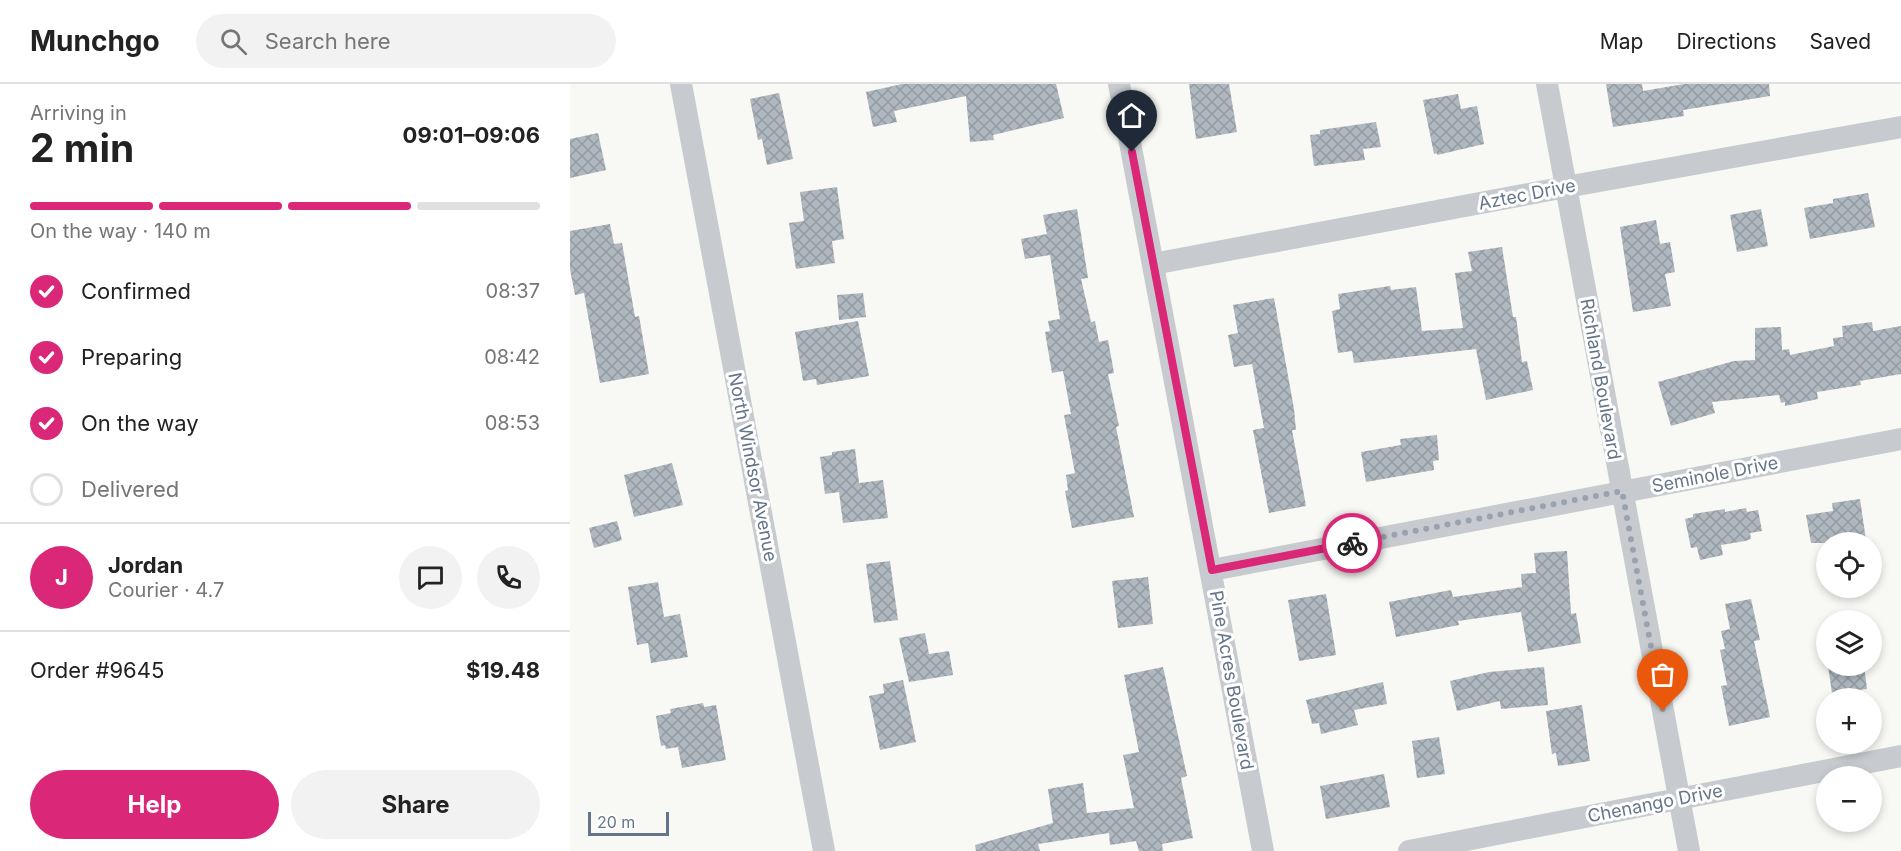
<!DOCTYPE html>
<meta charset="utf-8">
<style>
:root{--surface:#fff;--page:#f2f2f2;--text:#222;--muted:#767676;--line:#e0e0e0;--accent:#db2777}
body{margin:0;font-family:Inter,sans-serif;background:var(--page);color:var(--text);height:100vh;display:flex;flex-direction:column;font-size:22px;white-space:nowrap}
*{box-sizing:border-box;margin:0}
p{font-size:20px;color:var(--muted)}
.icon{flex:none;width:33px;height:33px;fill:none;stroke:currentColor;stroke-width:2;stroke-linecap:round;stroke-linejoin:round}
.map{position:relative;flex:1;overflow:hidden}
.drawer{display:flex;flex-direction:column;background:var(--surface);width:570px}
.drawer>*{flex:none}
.buttons{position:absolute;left:1246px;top:448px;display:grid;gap:12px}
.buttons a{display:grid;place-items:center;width:66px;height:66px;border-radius:50%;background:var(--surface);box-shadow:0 3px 9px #0003;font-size:30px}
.scale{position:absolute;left:18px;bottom:15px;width:81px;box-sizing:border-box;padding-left:6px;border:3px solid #647589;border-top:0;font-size:16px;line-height:21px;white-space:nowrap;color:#647589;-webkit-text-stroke:4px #fff;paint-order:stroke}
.pin{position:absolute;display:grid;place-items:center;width:51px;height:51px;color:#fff;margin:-62px -26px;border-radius:50% 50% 50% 0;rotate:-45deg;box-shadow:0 0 6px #0007}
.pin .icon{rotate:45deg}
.courier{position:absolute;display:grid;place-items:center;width:60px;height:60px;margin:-30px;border:4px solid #db2777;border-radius:50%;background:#fff;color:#222;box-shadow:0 2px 8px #0007}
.headline em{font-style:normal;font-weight:700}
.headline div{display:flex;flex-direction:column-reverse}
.headline{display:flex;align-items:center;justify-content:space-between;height:102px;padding:0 30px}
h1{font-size:39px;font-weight:700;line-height:45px}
.bar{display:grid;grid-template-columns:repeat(4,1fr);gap:9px 6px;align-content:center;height:72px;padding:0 30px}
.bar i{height:8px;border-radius:4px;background:var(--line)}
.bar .on{background:var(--accent)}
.bar p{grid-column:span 4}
.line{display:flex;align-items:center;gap:15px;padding:0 30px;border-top:2px solid var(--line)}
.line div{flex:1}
.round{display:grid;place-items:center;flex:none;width:63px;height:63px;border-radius:32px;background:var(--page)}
ol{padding:0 30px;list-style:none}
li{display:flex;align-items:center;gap:18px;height:66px}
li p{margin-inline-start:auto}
li .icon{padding:6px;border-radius:50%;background:var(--accent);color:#fff;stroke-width:4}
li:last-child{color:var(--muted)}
li i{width:33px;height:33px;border:3px solid var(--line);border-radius:50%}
.action{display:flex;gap:12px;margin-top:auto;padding:12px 30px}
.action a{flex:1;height:69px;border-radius:36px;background:var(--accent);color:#fff;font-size:24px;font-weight:700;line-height:69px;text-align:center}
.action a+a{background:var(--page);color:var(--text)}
header{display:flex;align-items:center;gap:36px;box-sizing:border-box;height:84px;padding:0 30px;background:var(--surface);border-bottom:2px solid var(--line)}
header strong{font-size:28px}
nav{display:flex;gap:33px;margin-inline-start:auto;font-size:21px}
.search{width:420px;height:54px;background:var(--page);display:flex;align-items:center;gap:15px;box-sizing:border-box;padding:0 21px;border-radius:33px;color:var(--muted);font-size:22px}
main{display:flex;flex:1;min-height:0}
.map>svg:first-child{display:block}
.building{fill:url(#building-cross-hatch)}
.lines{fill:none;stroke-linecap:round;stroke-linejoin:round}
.street{stroke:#c7cbcf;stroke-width:22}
.done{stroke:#98a3af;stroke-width:6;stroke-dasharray:0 10.8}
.route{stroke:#db2777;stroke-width:8}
.labels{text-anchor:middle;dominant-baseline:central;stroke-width:6;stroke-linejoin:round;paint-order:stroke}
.street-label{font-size:18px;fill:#647589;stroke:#fff}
</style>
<header>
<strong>Munchgo</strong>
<div class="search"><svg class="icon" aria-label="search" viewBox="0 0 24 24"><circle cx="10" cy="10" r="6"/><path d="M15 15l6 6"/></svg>Search here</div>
<nav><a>Map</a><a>Directions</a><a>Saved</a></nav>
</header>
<main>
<section class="drawer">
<div class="headline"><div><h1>2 min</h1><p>Arriving in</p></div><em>09:01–09:06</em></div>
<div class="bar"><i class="on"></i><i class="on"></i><i class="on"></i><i></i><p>On the way · 140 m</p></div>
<ol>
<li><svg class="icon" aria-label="check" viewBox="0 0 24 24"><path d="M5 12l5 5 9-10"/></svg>Confirmed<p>08:37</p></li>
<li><svg class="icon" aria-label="check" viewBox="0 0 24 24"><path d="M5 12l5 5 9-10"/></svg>Preparing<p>08:42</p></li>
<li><svg class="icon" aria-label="check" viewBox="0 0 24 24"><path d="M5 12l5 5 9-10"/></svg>On the way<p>08:53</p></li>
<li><i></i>Delivered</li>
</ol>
<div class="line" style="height:108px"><b class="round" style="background:var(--accent);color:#fff">J</b><div><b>Jordan</b><p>Courier · 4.7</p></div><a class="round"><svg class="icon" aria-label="chat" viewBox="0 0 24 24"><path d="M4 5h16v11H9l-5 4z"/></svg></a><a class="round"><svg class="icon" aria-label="phone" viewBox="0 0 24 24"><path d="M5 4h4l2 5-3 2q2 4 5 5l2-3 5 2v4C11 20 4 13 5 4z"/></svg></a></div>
<div class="line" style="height:78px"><div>Order #9645</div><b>$19.48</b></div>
<div class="action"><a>Help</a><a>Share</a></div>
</section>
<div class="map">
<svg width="1331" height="767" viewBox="0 0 1331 767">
<defs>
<pattern id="building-cross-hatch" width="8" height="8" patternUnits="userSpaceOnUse" patternTransform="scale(1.5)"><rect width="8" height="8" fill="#b0b8bf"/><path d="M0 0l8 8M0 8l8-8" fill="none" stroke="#939aa1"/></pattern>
</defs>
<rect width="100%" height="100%" fill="#f8f8f5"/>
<!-- building -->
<path class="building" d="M332,0h154l8,34 -71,17 1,5 -24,2 -4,-46 -72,15 3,11 -24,5 -7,-35z
M619,0h40l8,48 -41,7z
M1036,0h36l1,7 41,-7h85l1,12 -87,14 1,6 -71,11z
M209,9l14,66 -26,6 -5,-26 -4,1 -8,-41z
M888,10l3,15 16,-3 7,38 -47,11v-2l-3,1 -11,-54z
M806,38l5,25 -18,2 2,11 -51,6 -4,-31 10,-1v-4z
M28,49l8,37 -36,8v-39z
M267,103l7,52 -12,2 3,22 -39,6 -7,-46 15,-2 -4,-29z
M1298,109l7,34 -65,12 -6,-31 29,-5v-4z
M507,125l11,69 -7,1 10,43 4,-1 4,21 9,-2 6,33 -6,1 11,52 -3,1 18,90 -62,11 -7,-37 3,-1 -2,-15 9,-2 -11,-58 7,-1 -8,-43 -11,2 -7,-41 5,-1 -2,-10 12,-2 -10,-64 -25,4 -4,-20 26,-5 -4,-19z
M1191,125l7,37 -31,6 -7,-37z
M1086,136l4,24 10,-2 5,30 -10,2 6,32 -38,6 -13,-85z
M40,140l4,20 8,-1 13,74 4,-1 10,58 -49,9 -16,-90 -9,2 -5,-26v-38z
M932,163l11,70h3l6,45 5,-1 6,29 -47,10 -10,-51 -122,14 -2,-12 -14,2 -6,-42 8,-2 -2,-15 52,-8 1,4 25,-3 6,44 41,-3 -8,-55 17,-2 -4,-19z
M293,209l3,24 -27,3 -2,-25z
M704,214l20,111 2,21h-4l14,76 -37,7 -16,-83 11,-2 -12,-64 -18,3 -6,-32 10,-2 -5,-28z
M288,237l11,55 -52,9 -1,-6 -13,2 -8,-49z
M1302,238l1,9 28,-5v48l-41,7 1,4 -44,7 1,7 -33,7v-4l-4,1 -2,-8 -67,7 3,11 -44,13 -13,-44 76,-21 21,-1v-32l26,-1 1,23 7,-1 1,6 44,-9 -1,-8 10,-1 -1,-11z
M867,351l2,25 -6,1 1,9 -68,12 -5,-30 40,-7 -1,-6z
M285,365l4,34 24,-3 5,38 -45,5 -4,-31 -14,2 -5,-37 12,-2v-3z
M102,379l11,42 -49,12 -10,-42z
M1290,415l6,41 -16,3h-39l-5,-28 27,-4 -1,-8z
M1176,424l1,4 11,-2 4,21 -12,2 1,6 -6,2 -24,4 2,10 -23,5 -3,-13 -6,1 -6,-29 8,-2v-3l32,-5v3z
M47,437l5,19 -28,8 -5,-20z
M997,467l4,63 5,-1 5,30 -53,9 -7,-40 -63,9 1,4 -63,12 -7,-35 62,-12 2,7 69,-10 -1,-13 15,-1 -2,-20z
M320,477l8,59 -24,3 -8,-59z
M578,493l5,47 -35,4 -6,-47z
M88,498l6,35 16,-3 8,43 -37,6 -3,-20 -11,2 -9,-58z
M756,510l10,61 -37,6 -11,-61z
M1181,515l9,41 -6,1 16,76 -41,9 -8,-40 6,-1 -7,-35 5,-1 -4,-18 9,-2 -5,-25z
M355,549l4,21 20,-3 4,24 -44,7 -10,-44z
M1258,582h36l3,23 -35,4z
M593,583l24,109 -6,2 12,60 -31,6 1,7h-24l-3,-10 -26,4 -1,-12 -71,11 2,7h-64l-1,-6 78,-22 -5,-34 35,-6 4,30 47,-5 -11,-53 16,-3 -15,-77z
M974,583l4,38 -47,4 -1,-8 -43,10 -7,-30 39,-9z
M333,596l13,62 -36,8 -11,-54 15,-3 -1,-9z
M813,598l4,22 -33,6 4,15 -37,9 -2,-11 -7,1 -6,-24z
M133,619l1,4 12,-2 10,55 -44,8 -4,-21 -12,2 -1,-4 -4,1 -5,-30 15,-3 -1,-4z
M1012,621l8,56 -32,5 -2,-13 -4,1 -6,-43z
M869,653l6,37 -28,4 -5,-37z
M814,690l6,33 -64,12 -6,-33z"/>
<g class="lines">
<!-- street -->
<path class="street" d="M111,0l143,767
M549,0l144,767
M977,0l142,767
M583,180l413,-77 335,-60
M642,486l689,-131
M839,767l492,-95"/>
</g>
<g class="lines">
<!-- done -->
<path class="done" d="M782,459l270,-52 41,220"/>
<!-- route -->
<path class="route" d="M562,68l80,418 140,-27"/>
</g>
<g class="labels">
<!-- street labels -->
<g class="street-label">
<text transform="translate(957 110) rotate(-11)">Aztec Drive</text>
<text transform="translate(1031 295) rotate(80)">Richland Boulevard</text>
<text transform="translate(183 383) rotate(79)">North Windsor Avenue</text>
<text transform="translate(1145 390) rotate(-11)">Seminole Drive</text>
<text transform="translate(662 596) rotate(80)">Pine Acres Boulevard</text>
<text transform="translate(1085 719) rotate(-11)">Chenango Drive</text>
</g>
</g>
</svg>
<div class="buttons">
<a><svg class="icon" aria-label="locate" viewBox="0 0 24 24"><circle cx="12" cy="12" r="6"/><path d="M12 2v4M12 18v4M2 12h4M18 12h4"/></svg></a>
<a><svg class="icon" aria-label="layers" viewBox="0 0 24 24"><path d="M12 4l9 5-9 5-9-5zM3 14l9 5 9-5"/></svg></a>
<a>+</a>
<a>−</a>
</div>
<div class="scale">20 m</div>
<div class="pin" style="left:1093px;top:627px;background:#ea580c"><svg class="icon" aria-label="bag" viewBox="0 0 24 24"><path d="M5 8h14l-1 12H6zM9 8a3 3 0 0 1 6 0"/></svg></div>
<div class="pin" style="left:562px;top:68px;background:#1f2937"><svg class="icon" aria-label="home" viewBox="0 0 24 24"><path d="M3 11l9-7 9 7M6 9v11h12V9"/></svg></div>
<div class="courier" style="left:782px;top:459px"><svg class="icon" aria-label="bike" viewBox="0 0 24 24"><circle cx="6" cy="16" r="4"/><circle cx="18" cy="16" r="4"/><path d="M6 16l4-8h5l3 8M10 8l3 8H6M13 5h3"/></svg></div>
</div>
</main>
